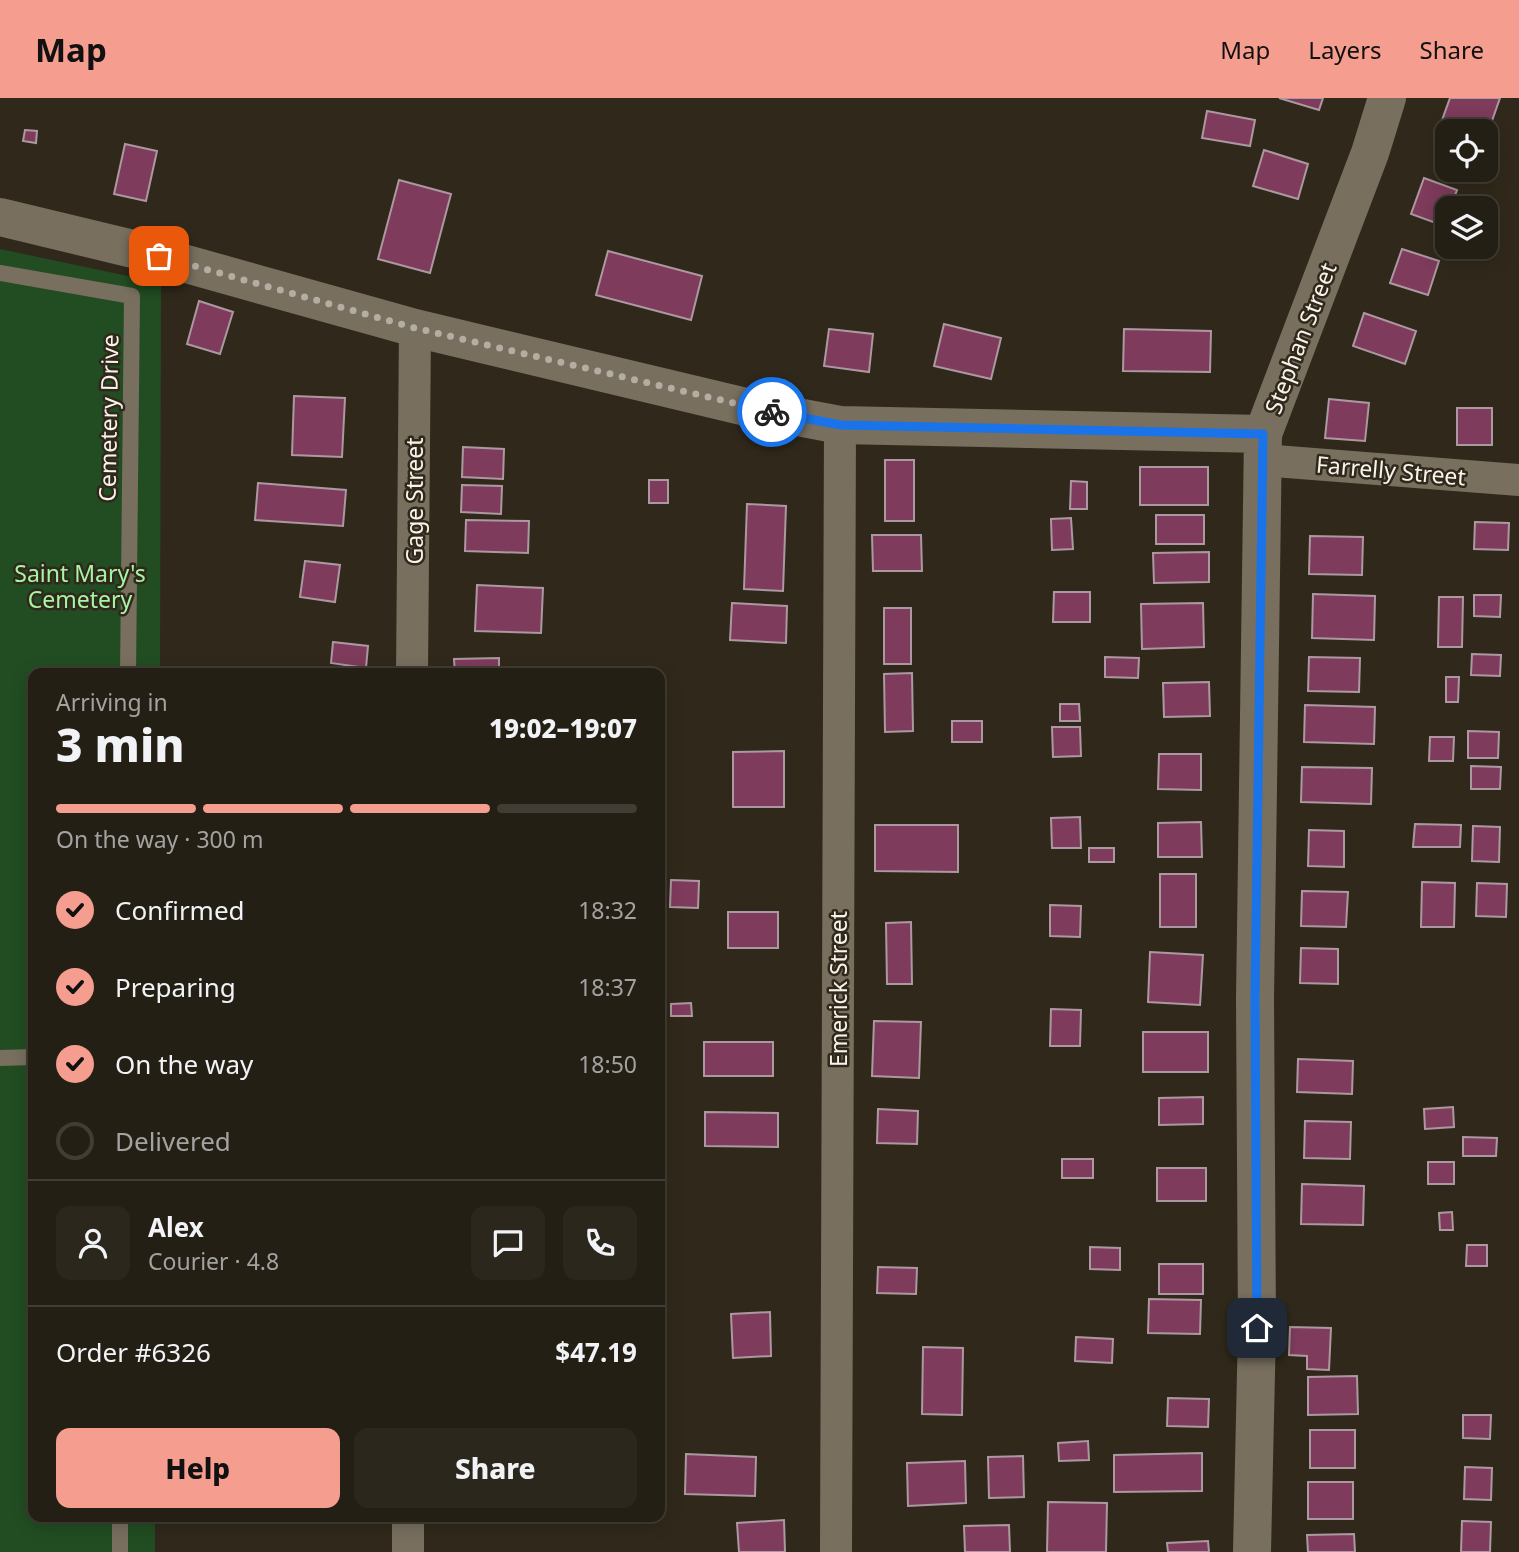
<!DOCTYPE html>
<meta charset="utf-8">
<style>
:root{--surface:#241f14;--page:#2c271d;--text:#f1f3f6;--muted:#a3a2a0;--line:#413d34;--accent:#f59d8e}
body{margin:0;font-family:"Noto Sans",sans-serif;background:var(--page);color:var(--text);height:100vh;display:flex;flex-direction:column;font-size:26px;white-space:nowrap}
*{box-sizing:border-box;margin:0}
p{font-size:23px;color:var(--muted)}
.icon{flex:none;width:38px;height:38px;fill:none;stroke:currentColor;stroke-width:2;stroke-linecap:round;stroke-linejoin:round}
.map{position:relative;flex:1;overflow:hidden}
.details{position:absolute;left:28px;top:570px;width:637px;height:854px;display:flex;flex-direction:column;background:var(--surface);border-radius:14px;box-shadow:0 4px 18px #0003,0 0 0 2px var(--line)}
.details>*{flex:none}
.buttons{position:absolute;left:1435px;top:21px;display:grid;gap:14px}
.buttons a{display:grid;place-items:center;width:63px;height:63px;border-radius:14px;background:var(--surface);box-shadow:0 4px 18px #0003,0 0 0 2px var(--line);font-size:35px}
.pin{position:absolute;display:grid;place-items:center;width:60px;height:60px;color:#fff;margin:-30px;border-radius:14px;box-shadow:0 4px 10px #0006}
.courier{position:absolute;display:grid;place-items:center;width:70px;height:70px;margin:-35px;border:5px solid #1a73e8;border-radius:50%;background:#fff;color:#222;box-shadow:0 2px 9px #0007}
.overview em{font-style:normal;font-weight:800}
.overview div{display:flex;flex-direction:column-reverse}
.overview{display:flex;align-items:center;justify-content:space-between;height:119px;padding:0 28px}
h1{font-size:46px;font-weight:800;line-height:52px}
.bar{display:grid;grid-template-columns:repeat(4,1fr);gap:10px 7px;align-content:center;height:84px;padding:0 28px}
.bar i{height:9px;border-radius:5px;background:var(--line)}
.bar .on{background:var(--accent)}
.bar p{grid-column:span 4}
.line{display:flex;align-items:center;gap:18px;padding:0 28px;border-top:2px solid var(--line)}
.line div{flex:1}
.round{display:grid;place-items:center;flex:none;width:74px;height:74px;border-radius:14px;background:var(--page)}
ol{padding:0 28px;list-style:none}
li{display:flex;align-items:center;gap:21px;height:77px}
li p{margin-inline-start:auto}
li .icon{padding:7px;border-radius:50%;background:var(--accent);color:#111;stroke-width:4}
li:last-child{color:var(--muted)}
li i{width:38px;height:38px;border:4px solid var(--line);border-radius:50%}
.cta{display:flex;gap:14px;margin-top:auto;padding:14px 28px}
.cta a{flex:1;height:80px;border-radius:14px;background:var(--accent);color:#111;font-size:28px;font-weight:800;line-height:80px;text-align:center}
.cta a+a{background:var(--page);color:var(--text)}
header{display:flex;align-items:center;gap:42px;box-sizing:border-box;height:98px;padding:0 35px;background:var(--accent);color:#111}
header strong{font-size:33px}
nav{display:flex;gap:38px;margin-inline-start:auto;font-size:24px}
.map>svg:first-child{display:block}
.green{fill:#224d22}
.building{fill:#7e3b5b;stroke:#ac98a0;stroke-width:2}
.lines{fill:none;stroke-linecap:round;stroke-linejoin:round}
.service{stroke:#786f5f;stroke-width:16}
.minor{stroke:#786f5f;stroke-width:32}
.tertiary{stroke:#786f5f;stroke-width:38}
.done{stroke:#b3ada2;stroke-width:7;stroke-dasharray:0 12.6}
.route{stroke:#1a73e8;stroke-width:9}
.labels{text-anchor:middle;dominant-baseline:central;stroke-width:5;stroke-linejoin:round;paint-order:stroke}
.street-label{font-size:23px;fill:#f9f4eb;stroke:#30291b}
.park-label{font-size:23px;fill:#a7f4a5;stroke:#30291b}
</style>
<header>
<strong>Map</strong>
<nav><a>Map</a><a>Layers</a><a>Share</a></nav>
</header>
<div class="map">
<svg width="1519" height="1454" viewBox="0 0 1519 1454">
<rect width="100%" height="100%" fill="#30291b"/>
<!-- green -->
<path class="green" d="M0,151l161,34 -1,391h-127v843h122v35h-155z"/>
<!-- building -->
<path class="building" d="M1279,0h44l-4,12z
M1450,0h50l-14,40v-7h-21l-24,-8z
M1207,13l48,9 -5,26 -48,-8z
M25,32l12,1 -1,12 -13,-2z
M125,46l32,7 -11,50 -32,-7z
M1264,52l44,14 -10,35 -45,-13z
M1424,80l33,12 -7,18h-3l-3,18 -33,-12z
M399,82l52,14 -21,79 -52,-14z
M1402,151l37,12 -11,34 -38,-12z
M608,153l94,25 -11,44 -95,-25z
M199,203l34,11 -13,42 -33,-10z
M1364,215l52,18 -11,33 -52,-18z
M944,226l57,14 -10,41 -57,-13z
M829,231l44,5 -4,38 -45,-6z
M1124,231l87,2 -1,41 -87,-1z
M294,298l51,2 -3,59 -50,-2z
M1329,301l40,4 -4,38 -40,-3z
M1457,310h35v37h-35z
M463,349l41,2 -1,30 -41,-2z
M885,362h29v61h-29z
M1140,369h68v38h-68z
M649,382h19v23h-19z
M1071,383l16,1v27h-17z
M258,385l88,7 -3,36 -88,-6z
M462,387l40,1 -1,28 -40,-2z
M747,406l39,2 -3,85 -39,-2z
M1156,417h48v29h-48z
M1071,420l2,31 -21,1 -1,-31z
M466,422l63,1 -1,32 -63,-2z
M1475,424l34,1 -1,27 -34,-1z
M872,437h49l1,36h-49z
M1310,438l53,1 -1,38 -53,-1z
M1209,454v30l-55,1 -1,-30z
M305,463l35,4 -5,37 -35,-5z
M477,487l66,3 -2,45 -66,-2z
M1054,494h36v30h-37z
M1313,496l62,2 -1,44 -62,-2z
M1474,497h27l-1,22 -26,-1z
M1439,499h24l-1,50h-24z
M732,505l55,3 -1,37 -56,-3z
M1203,505l1,44 -62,2 -1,-45z
M884,510h27v56h-27z
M333,544l35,4 -2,22 -35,-5z
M1472,556l29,1 -1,21 -29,-1z
M1105,559l34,1 -1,20 -33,-1z
M1309,559l51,1 -1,34 -51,-1z
M499,560v16h-44l-1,-15z
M912,575l1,58 -28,1 -1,-58z
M1446,579h13l-1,25h-12z
M1209,584l1,34 -46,1 -1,-34z
M1060,606h19l1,17h-20z
M1305,607l70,2 -1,37 -70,-2z
M952,623h30v21h-30z
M1052,629h28l1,29 -28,1z
M1468,633l31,1 -1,26h-30z
M1430,639h24l-1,24h-24z
M784,653v56h-51v-55z
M1159,656h42v36l-43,-1z
M1471,668l30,1 -1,22h-29z
M1302,669l70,1 -1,36 -70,-2z
M1080,719l1,31h-29l-1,-30z
M1201,724l1,35h-44v-34z
M1415,726l46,1 -1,22h-47z
M875,727h83v47l-83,-1z
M1473,728l27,1 -1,35 -27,-1z
M1309,732l35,1v36l-36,-1z
M1089,750h25v14h-25z
M1160,776h36v53h-36z
M671,782l28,1 -1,27 -28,-1z
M1422,784l33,1 -1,44h-33z
M1477,785l30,1 -1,33 -30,-1z
M1302,793l46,1 -2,35 -45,-1z
M1050,807l31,1 -1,31 -30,-1z
M728,814h50v36h-50z
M911,824l1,62h-25l-1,-61z
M1301,850l37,1v35l-38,-1z
M1150,854l53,3 -3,50 -52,-3z
M691,905l1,13h-21v-12z
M1051,911l30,1 -1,36h-30z
M874,923l47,1 -2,56 -47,-2z
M1143,934h65v40h-65z
M704,944h69v34h-69z
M1298,961l55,2 -1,33 -55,-2z
M1203,999v27l-44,1v-27z
M1453,1009l1,20 -29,2 -1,-20z
M878,1011l40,2 -1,33 -40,-1z
M705,1014l73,1v34l-73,-1z
M1305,1023l46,1 -1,37 -46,-1z
M1463,1039l34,1 -1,18h-33z
M1062,1061h31v19h-31z
M1428,1064h26v22h-26z
M1157,1070h49v33h-49z
M1302,1086l62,2 -1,39 -62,-1z
M1452,1114l1,18h-13l-1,-17z
M1467,1147h20v21h-21z
M1090,1149l30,1v22l-30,-1z
M1159,1166h44v30h-44z
M878,1169l39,1 -1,26 -39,-1z
M1149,1201l52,1 -1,34 -52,-1z
M770,1214l1,44 -38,2 -2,-44z
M1290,1229l41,1 -2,42 -22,-1v-13l-18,-1z
M1076,1239l37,2 -1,24 -37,-2z
M923,1249l40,1 -1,67 -40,-1z
M1357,1278l1,38 -50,1v-38z
M1168,1300l41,1 -1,28 -41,-1z
M1463,1317h28l-1,24 -27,-1z
M1310,1332h45v38h-45z
M1088,1343l1,19 -30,1 -1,-18z
M1202,1355v38l-88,1v-37z
M686,1356l70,3 -1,39 -70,-2z
M1023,1358l1,41 -35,1 -1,-41z
M965,1363l1,42 -58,3 -1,-43z
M1465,1369l27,1 -1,32 -27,-1z
M1308,1384h45v37h-45z
M1048,1404l59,1 -1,49h-59z
M784,1422l1,32h-46l-2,-29z
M1462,1423l29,1 -1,30h-29z
M1009,1427l1,27h-45l-1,-26z
M1354,1436l1,18h-47l-1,-17z
M1208,1443l1,11h-41l-1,-9z"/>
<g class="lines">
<!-- service -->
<path class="service" d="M0,175l132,23 -4,378
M0,960l33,-1
M120,1454v-35"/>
<!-- minor -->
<path class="minor" d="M1262,362l257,20
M412,576l3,-346
M408,1419v35
M836,1454l4,-1127"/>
<!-- tertiary -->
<path class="tertiary" d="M0,119l133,32 282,79 335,80 90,17 423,9
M1252,1454l5,-224 -2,-329 8,-565 107,-281 17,-55"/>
</g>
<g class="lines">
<!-- done -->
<path class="done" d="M159,158l256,72 357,84"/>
<!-- route -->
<path class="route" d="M772,314l69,13 422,9 -8,565 2,329"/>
</g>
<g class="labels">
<!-- street labels -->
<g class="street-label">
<text transform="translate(1300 240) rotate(-69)">Stephan Street</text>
<text transform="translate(108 320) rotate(-89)">Cemetery Drive</text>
<text transform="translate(1391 372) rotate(5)">Farrelly Street</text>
<text transform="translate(414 403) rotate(-90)">Gage Street</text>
<text transform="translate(838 891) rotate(-90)">Emerick Street</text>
</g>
<!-- park labels -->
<g class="park-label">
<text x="80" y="475">Saint Mary's<tspan x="80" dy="26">Cemetery</tspan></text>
</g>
</g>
</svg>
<div class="buttons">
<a><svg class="icon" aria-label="locate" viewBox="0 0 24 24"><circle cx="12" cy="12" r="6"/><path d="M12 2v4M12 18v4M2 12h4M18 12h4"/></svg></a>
<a><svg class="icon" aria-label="layers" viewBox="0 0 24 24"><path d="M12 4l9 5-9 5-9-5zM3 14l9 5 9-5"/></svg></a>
</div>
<div class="pin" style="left:159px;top:158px;background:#ea580c"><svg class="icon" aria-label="bag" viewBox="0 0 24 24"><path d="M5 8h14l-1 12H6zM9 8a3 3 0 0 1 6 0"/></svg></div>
<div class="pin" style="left:1257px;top:1230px;background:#1f2937"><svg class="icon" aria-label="home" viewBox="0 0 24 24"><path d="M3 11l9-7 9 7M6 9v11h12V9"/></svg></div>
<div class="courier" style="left:772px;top:314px"><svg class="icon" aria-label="bike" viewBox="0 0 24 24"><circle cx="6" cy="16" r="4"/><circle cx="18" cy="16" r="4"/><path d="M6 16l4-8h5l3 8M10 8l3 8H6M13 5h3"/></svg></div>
<section class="details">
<div class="overview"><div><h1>3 min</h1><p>Arriving in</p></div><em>19:02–19:07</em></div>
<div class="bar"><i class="on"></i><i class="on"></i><i class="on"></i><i></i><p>On the way · 300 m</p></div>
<ol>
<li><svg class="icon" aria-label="check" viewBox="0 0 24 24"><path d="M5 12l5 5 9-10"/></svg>Confirmed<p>18:32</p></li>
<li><svg class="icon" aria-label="check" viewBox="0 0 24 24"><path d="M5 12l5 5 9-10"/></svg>Preparing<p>18:37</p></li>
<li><svg class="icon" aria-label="check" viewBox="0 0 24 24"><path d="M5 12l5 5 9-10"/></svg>On the way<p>18:50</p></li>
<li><i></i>Delivered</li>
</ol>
<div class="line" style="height:126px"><a class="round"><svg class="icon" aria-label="person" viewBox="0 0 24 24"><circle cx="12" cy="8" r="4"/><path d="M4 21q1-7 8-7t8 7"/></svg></a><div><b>Alex</b><p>Courier · 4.8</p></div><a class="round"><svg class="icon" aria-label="chat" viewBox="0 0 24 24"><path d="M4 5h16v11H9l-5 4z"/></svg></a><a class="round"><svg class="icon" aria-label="phone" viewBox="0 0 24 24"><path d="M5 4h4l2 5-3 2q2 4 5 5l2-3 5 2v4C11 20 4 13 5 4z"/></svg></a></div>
<div class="line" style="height:91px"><div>Order #6326</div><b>$47.19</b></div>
<div class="cta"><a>Help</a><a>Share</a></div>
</section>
</div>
